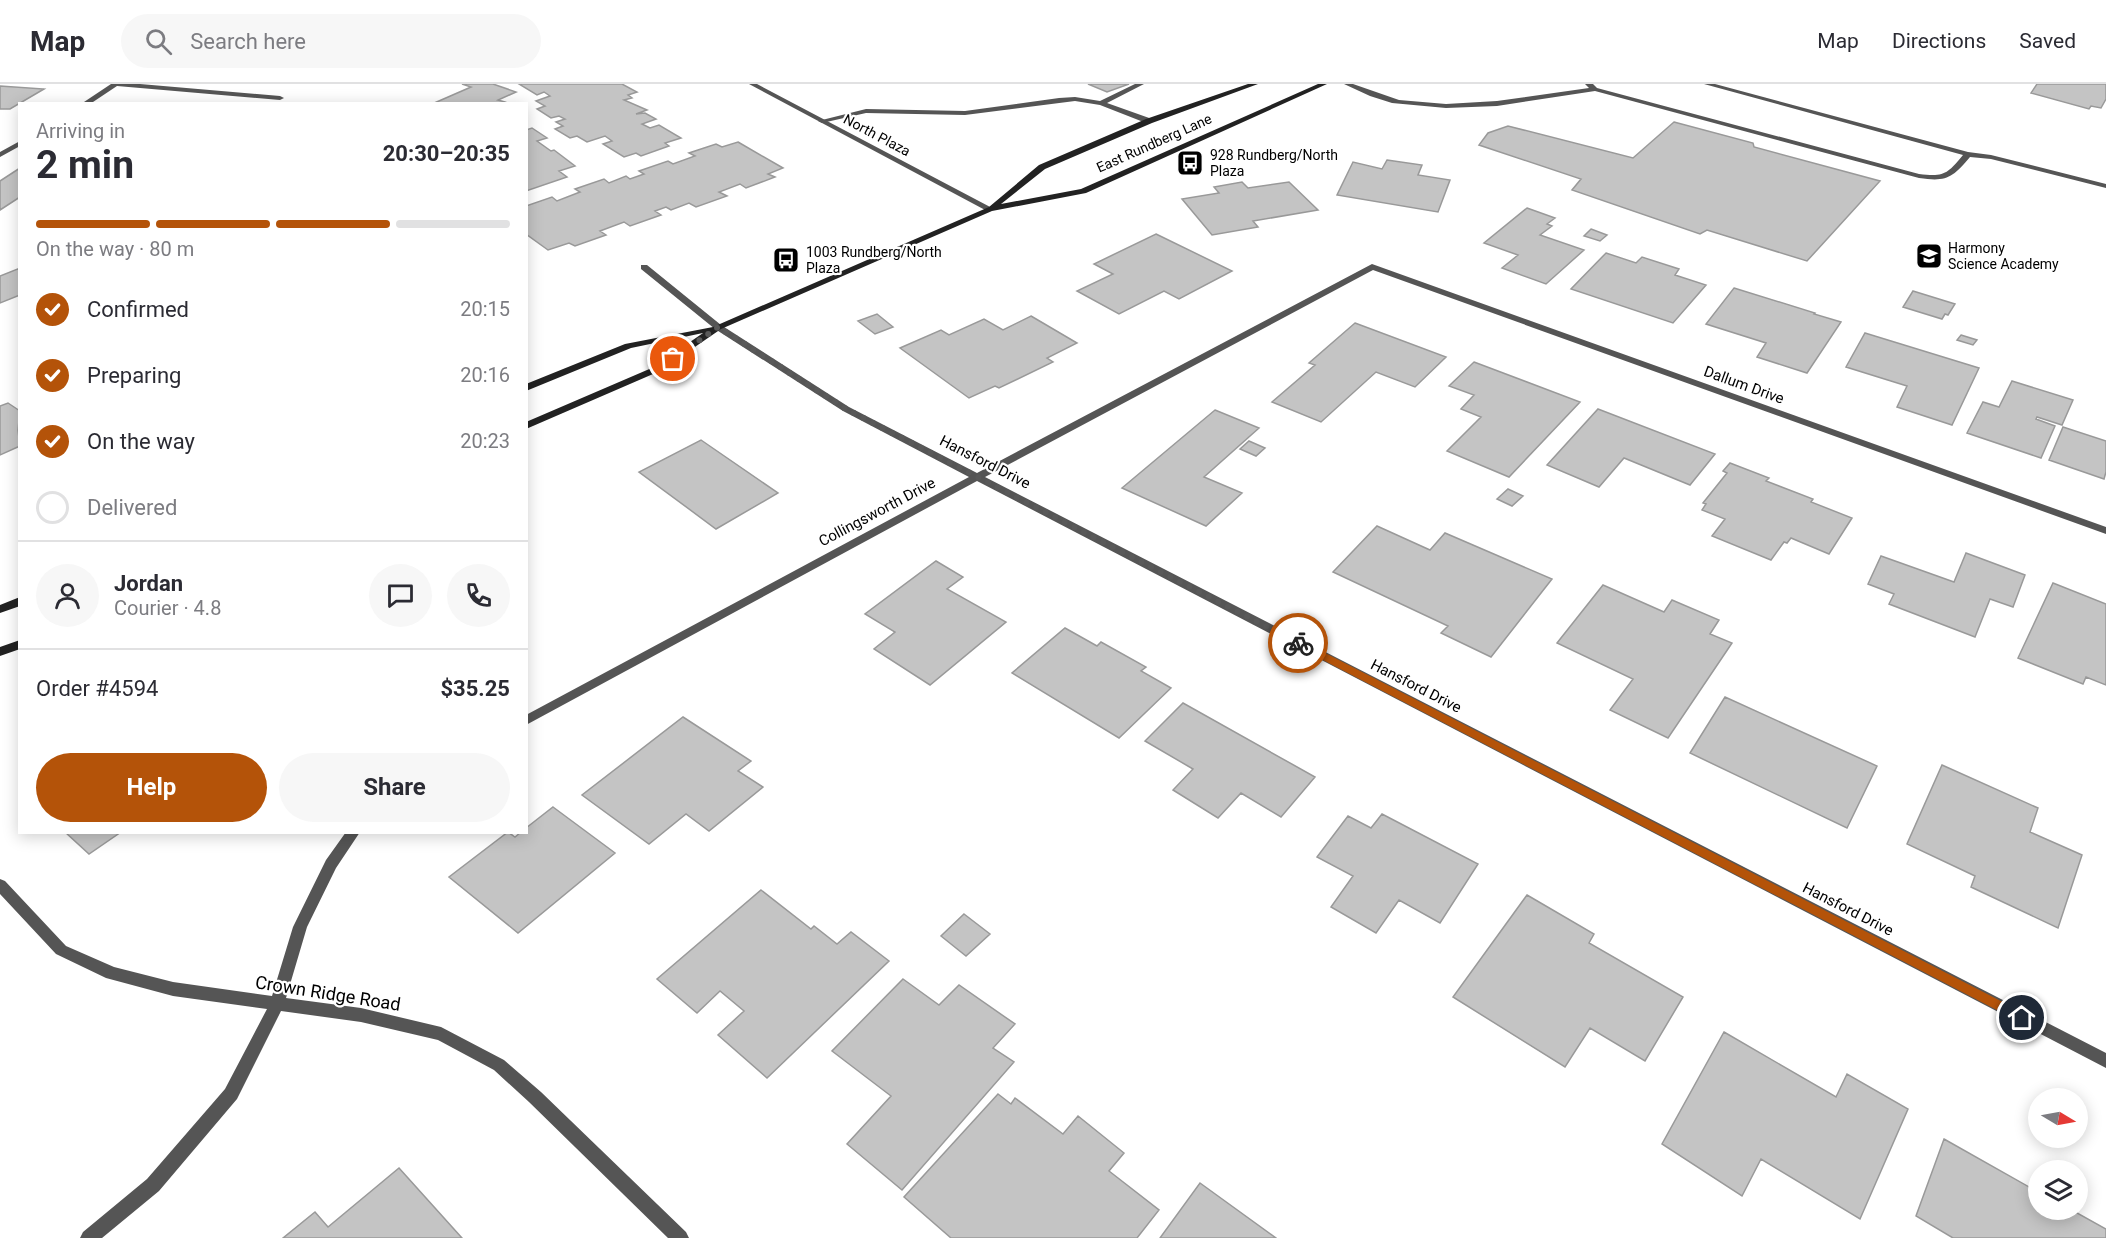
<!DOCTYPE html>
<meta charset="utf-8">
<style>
:root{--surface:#fff;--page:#f7f7f7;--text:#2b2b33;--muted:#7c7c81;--line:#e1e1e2;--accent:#b45309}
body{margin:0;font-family:Roboto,sans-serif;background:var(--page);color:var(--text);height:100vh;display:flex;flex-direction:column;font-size:22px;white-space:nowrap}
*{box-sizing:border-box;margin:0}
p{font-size:20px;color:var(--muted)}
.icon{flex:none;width:33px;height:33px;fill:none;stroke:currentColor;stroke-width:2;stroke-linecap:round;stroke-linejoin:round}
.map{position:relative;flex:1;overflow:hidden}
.details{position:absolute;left:18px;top:18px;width:510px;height:732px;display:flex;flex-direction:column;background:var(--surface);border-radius:0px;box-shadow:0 3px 15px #0003}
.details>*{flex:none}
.needle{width:39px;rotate:100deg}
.fabs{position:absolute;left:2028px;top:1004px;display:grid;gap:12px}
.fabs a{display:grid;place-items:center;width:60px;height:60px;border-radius:50%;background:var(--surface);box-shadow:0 3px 15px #0003;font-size:30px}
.pin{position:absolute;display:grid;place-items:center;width:51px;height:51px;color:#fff;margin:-26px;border:3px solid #fff;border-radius:50%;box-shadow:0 2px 6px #0007}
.courier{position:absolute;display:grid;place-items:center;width:60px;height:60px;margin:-30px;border:4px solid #b45309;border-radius:50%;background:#fff;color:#222;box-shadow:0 2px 8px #0007}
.head em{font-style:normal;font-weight:700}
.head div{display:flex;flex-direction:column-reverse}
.head{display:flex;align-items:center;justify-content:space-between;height:102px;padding:0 18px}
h1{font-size:39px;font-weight:700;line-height:45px}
.bar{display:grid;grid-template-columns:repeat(4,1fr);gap:9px 6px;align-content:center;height:72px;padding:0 18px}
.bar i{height:8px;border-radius:4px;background:var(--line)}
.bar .selected{background:var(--accent)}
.bar p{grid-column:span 4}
.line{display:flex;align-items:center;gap:15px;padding:0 18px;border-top:2px solid var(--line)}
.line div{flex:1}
.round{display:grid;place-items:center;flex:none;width:63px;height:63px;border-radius:32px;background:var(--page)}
ol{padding:0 18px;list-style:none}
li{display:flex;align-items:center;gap:18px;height:66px}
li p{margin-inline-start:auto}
li .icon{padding:6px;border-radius:50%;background:var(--accent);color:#fff;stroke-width:4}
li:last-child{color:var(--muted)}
li i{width:33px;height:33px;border:3px solid var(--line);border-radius:50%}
.action{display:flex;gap:12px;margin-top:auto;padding:12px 18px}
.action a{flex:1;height:69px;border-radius:36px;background:var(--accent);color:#fff;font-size:24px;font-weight:700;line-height:69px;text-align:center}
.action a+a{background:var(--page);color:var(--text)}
header{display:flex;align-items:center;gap:36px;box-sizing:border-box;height:84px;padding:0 30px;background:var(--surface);border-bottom:2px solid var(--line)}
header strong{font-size:28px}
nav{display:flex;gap:33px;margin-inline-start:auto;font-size:21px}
.search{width:420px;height:54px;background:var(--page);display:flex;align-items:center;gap:15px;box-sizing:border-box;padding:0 21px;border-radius:33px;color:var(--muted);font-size:22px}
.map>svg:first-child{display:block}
.building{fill:#c4c4c4;stroke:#999;stroke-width:1.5}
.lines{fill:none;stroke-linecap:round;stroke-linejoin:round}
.lane{fill:#555;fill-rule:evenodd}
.street{fill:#555;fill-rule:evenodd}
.secondary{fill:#222;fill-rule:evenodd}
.route{fill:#b45309}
.done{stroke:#595959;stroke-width:6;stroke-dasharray:0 10.8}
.labels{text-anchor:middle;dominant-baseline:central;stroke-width:4.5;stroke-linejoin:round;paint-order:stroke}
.far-street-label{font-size:14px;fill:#000;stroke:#fff}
.far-poi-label{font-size:14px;fill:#000;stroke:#fff;text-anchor:start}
.street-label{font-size:15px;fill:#000;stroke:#fff}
.near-street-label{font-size:18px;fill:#000;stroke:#fff}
</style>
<header>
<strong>Map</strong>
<div class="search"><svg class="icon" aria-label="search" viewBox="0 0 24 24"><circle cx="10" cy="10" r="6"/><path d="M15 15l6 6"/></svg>Search here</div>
<nav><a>Map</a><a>Directions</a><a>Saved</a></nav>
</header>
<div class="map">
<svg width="2106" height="1154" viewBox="0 0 2106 1154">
<rect width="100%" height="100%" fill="#fff"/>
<!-- building -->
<path class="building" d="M462,0h31l23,8 -18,8 7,2 -3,2h-70l39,-17z
M519,0h103l15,8 -9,3 4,3 -8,2 23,10 -11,4 9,-1 11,6 -14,5 8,4 9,-3 22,13 -16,5 4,3 -28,10 -5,-3 -12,4 -21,-13 9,-3 -7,-5 -18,6 -10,-6 -7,2 -15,-9 8,-3 -7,-4 9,-3 -6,-3 -8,2 -14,-9 8,-3 -9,-5 14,-5 -6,-4 -7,3z
M1088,0h41l-22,8z
M2037,0h69v15l-5,9 -10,-2 -2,3 -58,-16z
M0,2l44,3 -34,20h-10z
M1674,38l79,21 1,4 126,34 -73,80 -100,-31 -7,4 -128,-44 9,-11 -102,-34 9,-12 20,-7 125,32z
M532,44l15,10 -10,3 14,10 3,-1 21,16 -16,5 8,6 -41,14v-61z
M738,58l45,26 -15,6 7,3 -29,11 -6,-4 -21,8 8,4 -31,11 -7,-4 -18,7 -5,-3 -11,4 6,4 -31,11 -6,-4 -24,9 6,4 -31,11 -6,-3 -21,7 -22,-16v-28l26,-9 5,4 23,-9 -5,-3 29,-10 5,4 17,-7 4,3 14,-5 -5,-3 29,-10 5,3 22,-8 -6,-3 27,-9 6,3z
M1387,76l35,5 -4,10 32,5 -12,32 -101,-17 16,-33 29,7z
M20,84v29l-20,13v-29z
M1242,98l6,6 41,-6 29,28 -65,11 5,6 -46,8 -30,-36 37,-6 -5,-6z
M1527,124l28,10 -8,6 5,2 -12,9 44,15 -38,34 -44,-16 16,-13 -34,-12z
M1591,145l16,6 -7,6 -16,-5z
M1156,150l76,37 -53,28 -15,-8 -45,23 -42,-23 36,-17 -19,-10z
M1606,169l30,10 6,-6 37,12 -4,6 31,10 -33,38 -102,-34z
M20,184v27l-20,8v-27z
M1734,204l81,25 -1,1 27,8 -34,51 -50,-16 9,-14 -60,-19z
M1913,207l42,13 -7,11 -3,-1 -3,5 -39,-12z
M877,230l16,13 -18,7 -17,-13z
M1031,232l46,27 -30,15 6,4 -54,26 -4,-2 -26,12 -69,-50 41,-18 8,5 35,-16 19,11z
M1355,239l91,34 -31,30 -39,-15 -55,50 -49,-20 43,-37 -6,-2z
M1865,249l114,35 -27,57 -55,-18 10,-21 -61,-19z
M1961,251l16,5 -4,5 -16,-5z
M1474,278l106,40 -71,75 -62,-26 34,-34 -20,-8 13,-14 -25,-9z
M2012,297l61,19 -11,25 -25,-8 -1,2 19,7 -14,32 -74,-25 16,-31 16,5z
M8,319l12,8 -2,19 2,16 -20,9v-49z
M1598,325l117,45 -25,31 -66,-27 -25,29 -52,-22z
M1215,326l44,18 -55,49 38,16 -36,33 -84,-38z
M2063,343l43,14v31l-2,7 -55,-19z
M701,356l77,53 -62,36 -77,-57z
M1249,357l16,7 -9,8 -16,-7z
M1730,379l39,15 -3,3 47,18 -2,3 41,16 -23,36 -38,-16 -4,5 -3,-1 -13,18 -59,-24 13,-17 -23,-9 4,-6 -3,-1 24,-30 -4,-2z
M1508,405l15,7 -11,10 -15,-7z
M1377,442l53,24 15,-17 107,46 -61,78 -50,-24 7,-7 -115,-54z
M1966,469l59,22 -12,32 -23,-8 -15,38 -86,-33 5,-10 -26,-10 13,-28 73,26z
M936,477l27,16 -16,12 59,33 -76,63 -56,-36 21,-17 -30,-18z
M2053,499l53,21v81l-20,-8 -3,7 -65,-26z
M1603,501l61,27 8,-12 47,20 -9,14 22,9 -64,95 -58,-28 23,-31 -76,-36z
M1065,544l32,18 4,-4 45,25 -5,4 30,17 -52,50 -107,-65z
M1725,613l152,69 -30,62 -157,-75z
M1183,619l132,74 -34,40 -40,-24 -23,25 -45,-28 20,-21 -48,-28z
M683,633l68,44 -13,10 25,16 -54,44 -23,-17 -37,30 -67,-49z
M1942,681l96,43 -8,24 52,23 -24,73 -87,-41 4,-11 -68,-32z
M553,723l62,46 -97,80 -69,-56 59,-45 7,5 6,-5h5v-4z
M1382,730l96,50 -38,59 -41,-23 -23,33 -45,-26 22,-31 -36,-19 31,-41 23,12z
M65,748h56l-32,22z
M761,806l50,39 3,-3 23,18 14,-12 38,29 -122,117 -49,-43 26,-24 -24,-20 -23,22 -40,-34z
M1527,811l67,39 -5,9 94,54 -38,64 -55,-33 -25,39 -112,-70z
M964,830l26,20 -24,22 -25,-20z
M903,895l36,26 20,-20 56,39 -22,24 21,14 -112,128 -55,-46 44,-48 -59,-45z
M1724,948l112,65 11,-23 61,35 -48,110 -99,-60 -19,37 -80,-52z
M998,1010l13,10 4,-6 48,36 15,-18 46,37 -15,18 50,39 -22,28h-186l-47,-41z
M1944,1055l94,53v17h32l36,20v9h-153l-37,-22z
M399,1084l63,70h-179l32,-26 13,15z
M1200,1099l76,55h-116z"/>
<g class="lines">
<!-- lane -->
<path class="lane" d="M111,0h29l140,12 4,2 -4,2 -163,-14 -27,18h-9z
M1135,0h9l-37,19 45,16v4h-6l-46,-18 -25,-4 -110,14 -99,-2 -44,10 -4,-2 48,-12 99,2 94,-13 16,-1 25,4z
M1344,0h9l46,16 47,4 51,-3 92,-13 -4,-4h8l4,4 322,86c26,3 28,0 44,-19l-259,-71h11l253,68 23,3 115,29v4l-115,-29 -21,-2c-18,21 -23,25 -51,21l-324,-87 -98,15 -51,2 -54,-5 -22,-7z
M20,57v5l-20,11v-5z
M641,181h6l74,60v4h-6l-74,-60z"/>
<!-- street -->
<path class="street" d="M749,0h8l237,125 -7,2z
M1372,180l734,263v7l-733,-264 -388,207 1121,576v15l-1129,-587 -451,244v-10l443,-238 -126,-66 -128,-82v-4h6l128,82 128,66z
M346,748h14l-24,36 -29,59 -21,71 75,10 80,19 63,33 37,32 145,140 3,6h-21l-139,-136 -35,-32 -56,-30 -77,-18 -80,-11 -44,88 -78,92 -57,47h-22l3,-6 64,-53 78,-90 42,-80 -94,-13 -67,-18 -50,-24 -56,-60v-15l5,2 61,65 48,21 59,15 99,14 21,-69 33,-67z"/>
<!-- secondary -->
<path class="secondary" d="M1248,0h10l-106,39 -107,46 -44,35 80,-15 237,-105h9l-241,109 -94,18 -271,118 -61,42 -134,58v-7l128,-55 49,-34 -72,15 -105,43v-7l99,-40 88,-17 276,-120 50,-42 107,-46z
M20,513v9l-20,7v-8z
M20,556v9l-20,7v-9z"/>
</g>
<!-- route -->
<path class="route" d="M1298,555l728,375 2,4 -2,3h-8l-724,-376v-5z"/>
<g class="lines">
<!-- done -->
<path class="done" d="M673,275l45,-32 128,82 452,234"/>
</g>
<!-- icons -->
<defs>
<symbol id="bus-square" viewBox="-11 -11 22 22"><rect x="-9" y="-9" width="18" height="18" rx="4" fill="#000" stroke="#fff"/><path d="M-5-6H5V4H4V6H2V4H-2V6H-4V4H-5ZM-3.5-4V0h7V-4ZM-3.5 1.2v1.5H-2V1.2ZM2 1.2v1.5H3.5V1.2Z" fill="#fff"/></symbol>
<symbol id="school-square" viewBox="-11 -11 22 22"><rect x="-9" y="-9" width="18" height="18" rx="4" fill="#000" stroke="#fff"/><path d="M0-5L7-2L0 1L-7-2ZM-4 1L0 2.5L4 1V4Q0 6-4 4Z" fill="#fff"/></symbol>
</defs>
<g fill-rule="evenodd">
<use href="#bus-square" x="1175" y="64" width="30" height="30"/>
<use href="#school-square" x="1914" y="157" width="30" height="30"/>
<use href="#bus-square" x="771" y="161" width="30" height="30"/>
</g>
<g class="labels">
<!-- far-street labels -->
<g class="far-street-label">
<text transform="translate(877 51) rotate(28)">North Plaza</text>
<text transform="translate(1154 59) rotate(-24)">East Rundberg Lane</text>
</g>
<!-- far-poi labels -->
<g class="far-poi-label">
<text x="1210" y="71">928 Rundberg/North<tspan x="1210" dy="16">Plaza</tspan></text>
<text x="1948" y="164">Harmony<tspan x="1948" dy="16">Science Academy</tspan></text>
<text x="806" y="168">1003 Rundberg/North<tspan x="806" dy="16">Plaza</tspan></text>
</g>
<!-- street labels -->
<g class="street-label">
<text transform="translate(1744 301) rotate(20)">Dallum Drive</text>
<text transform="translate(985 378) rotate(27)">Hansford Drive</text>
<text transform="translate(877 428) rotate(-28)">Collingsworth Drive</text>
<text transform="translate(1416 602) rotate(27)">Hansford Drive</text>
<text transform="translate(1848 825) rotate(27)">Hansford Drive</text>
</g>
<!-- near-street labels -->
<g class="near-street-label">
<text transform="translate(328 909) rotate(9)">Crown Ridge Road</text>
</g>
</g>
</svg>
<div class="fabs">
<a><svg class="needle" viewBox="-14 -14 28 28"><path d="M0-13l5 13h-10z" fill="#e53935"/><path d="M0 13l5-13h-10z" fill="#7c7c81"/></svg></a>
<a><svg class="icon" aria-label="layers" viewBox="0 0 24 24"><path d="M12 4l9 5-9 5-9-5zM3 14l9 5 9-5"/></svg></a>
</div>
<div class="pin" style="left:673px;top:275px;background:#ea580c"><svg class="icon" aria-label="bag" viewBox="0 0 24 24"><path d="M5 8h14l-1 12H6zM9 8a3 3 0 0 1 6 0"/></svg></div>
<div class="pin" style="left:2022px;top:934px;background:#1f2937"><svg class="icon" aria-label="home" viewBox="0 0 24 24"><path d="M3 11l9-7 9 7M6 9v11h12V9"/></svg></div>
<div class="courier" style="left:1298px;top:559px"><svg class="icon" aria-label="bike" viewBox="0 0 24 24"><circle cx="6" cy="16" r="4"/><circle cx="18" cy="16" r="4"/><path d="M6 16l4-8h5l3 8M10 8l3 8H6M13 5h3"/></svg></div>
<section class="details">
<div class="head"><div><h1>2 min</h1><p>Arriving in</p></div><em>20:30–20:35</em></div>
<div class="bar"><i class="selected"></i><i class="selected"></i><i class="selected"></i><i></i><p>On the way · 80 m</p></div>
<ol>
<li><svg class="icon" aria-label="check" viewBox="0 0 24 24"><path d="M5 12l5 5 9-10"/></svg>Confirmed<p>20:15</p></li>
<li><svg class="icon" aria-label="check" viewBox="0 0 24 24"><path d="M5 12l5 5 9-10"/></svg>Preparing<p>20:16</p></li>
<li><svg class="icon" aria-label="check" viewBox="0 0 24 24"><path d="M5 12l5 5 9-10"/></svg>On the way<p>20:23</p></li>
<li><i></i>Delivered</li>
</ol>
<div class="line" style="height:108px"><a class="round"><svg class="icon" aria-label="person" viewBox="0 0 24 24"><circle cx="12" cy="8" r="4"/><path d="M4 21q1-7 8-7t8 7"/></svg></a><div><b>Jordan</b><p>Courier · 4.8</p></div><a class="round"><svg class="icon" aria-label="chat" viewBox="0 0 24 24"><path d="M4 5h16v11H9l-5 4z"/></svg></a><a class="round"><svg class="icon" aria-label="phone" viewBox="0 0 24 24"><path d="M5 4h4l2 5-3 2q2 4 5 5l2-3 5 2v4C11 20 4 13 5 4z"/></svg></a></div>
<div class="line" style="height:78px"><div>Order #4594</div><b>$35.25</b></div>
<div class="action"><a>Help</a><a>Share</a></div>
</section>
</div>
